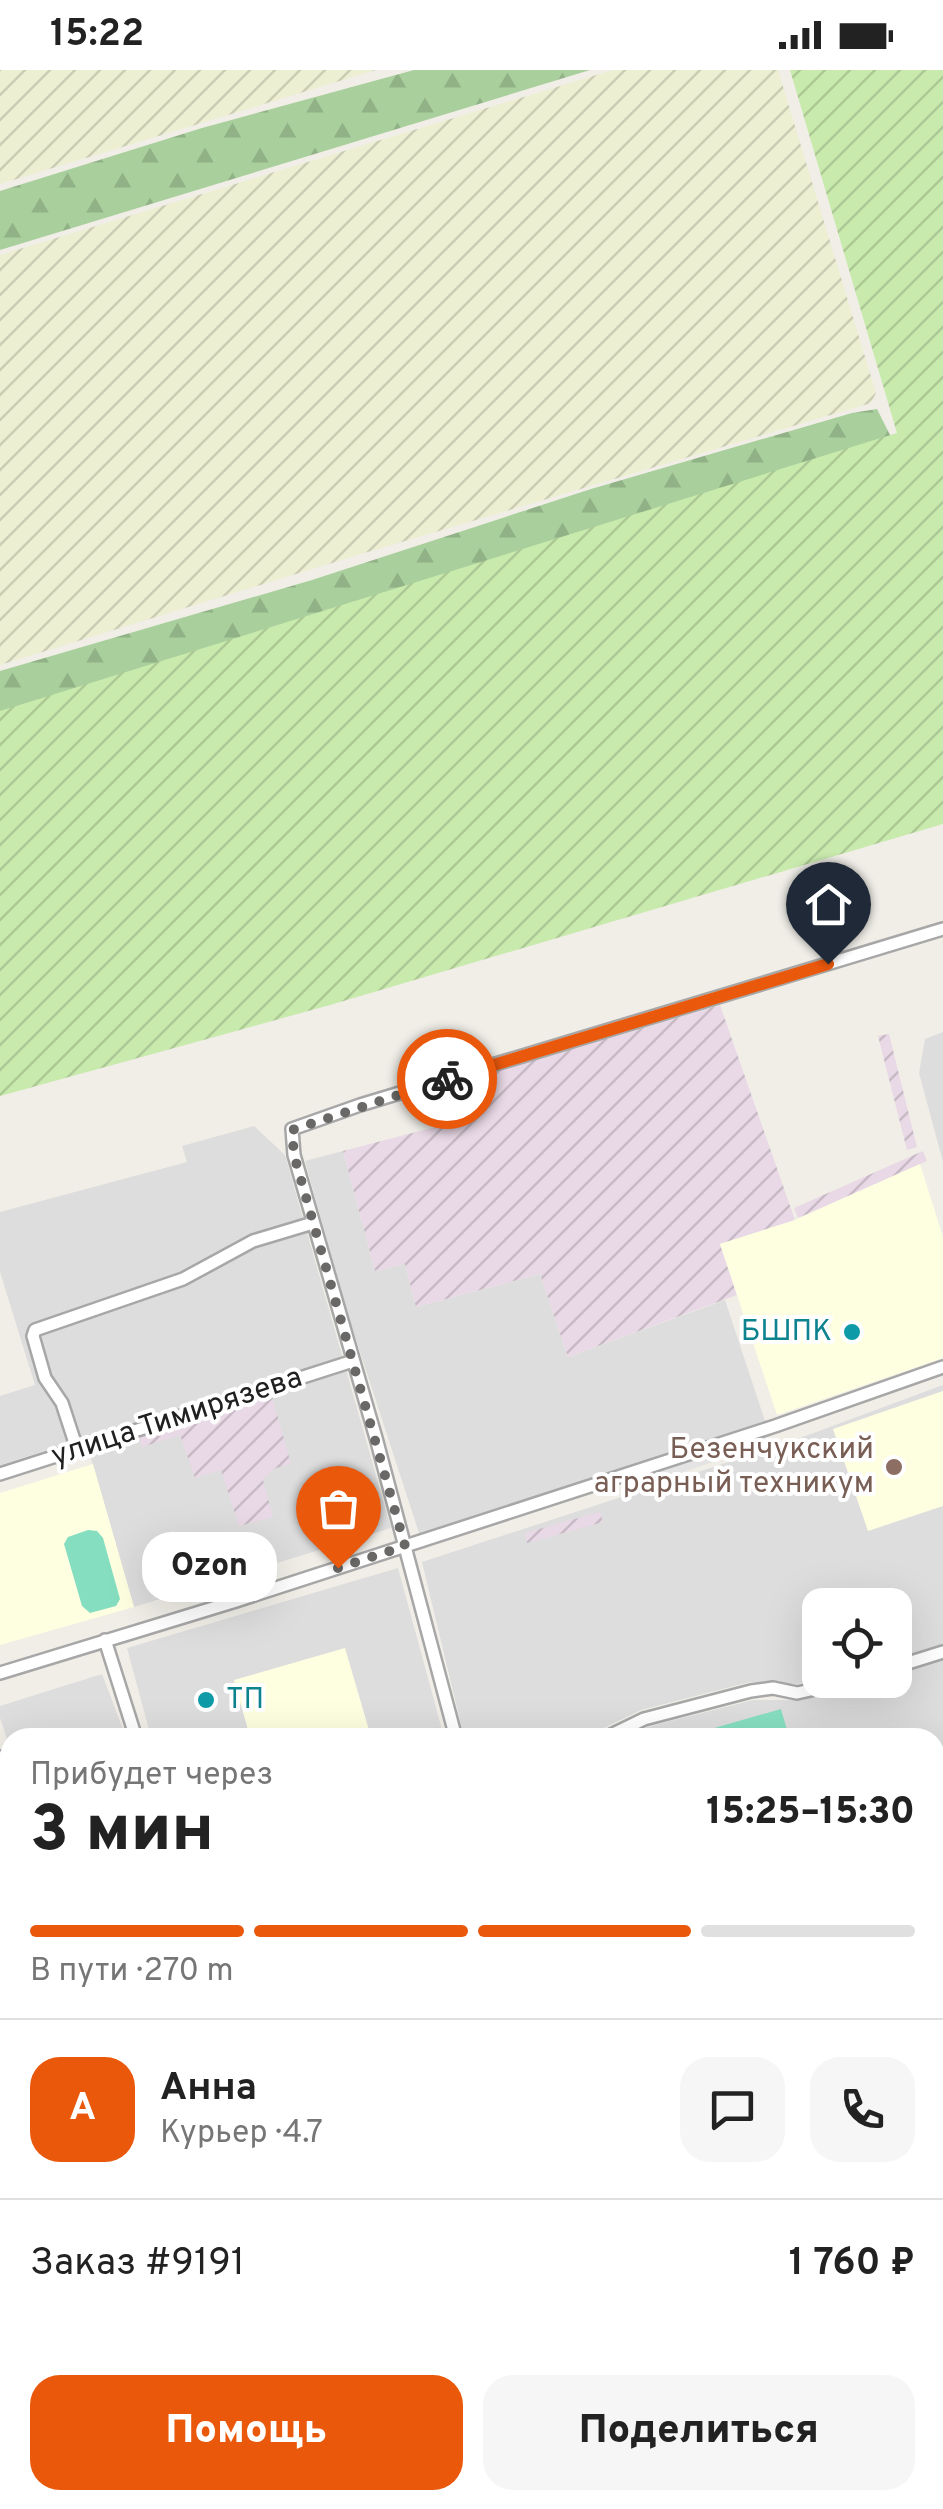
<!DOCTYPE html>
<html lang="ru">
<meta charset="utf-8">
<style>
:root{--surface:#fff;--page:#f6f6f6;--text:#222;--muted:#767676;--line:#e0e0e0;--accent:#ea580c}
body{margin:0;font-family:Overpass,sans-serif;background:var(--page);color:var(--text);height:100vh;display:flex;flex-direction:column;font-size:38px;white-space:nowrap}
*{box-sizing:border-box;margin:0}
p{font-size:32px;color:var(--muted)}
.icon{flex:none;width:55px;height:55px;fill:none;stroke:currentColor;stroke-width:2;stroke-linecap:round;stroke-linejoin:round}
.map{position:relative;flex:1;overflow:hidden}
.side{position:absolute;left:0px;top:1658px;width:945px;height:782px;display:flex;flex-direction:column;background:var(--surface);border-radius:30px 30px 0 0;box-shadow:0 10px 40px #0002}
.side>*{flex:none}
.fabs{position:absolute;left:802px;top:1518px;display:grid;gap:20px}
.fabs a{display:grid;place-items:center;width:110px;height:110px;border-radius:20px;background:var(--surface);box-shadow:0 10px 40px #0002;font-size:50px}
.pin{position:absolute;display:grid;place-items:center;width:85px;height:85px;color:#fff;margin:-102px -42px;border-radius:50% 50% 50% 0;rotate:-45deg;box-shadow:0 0 10px #0007}
.pin .icon{rotate:45deg}
.courier{position:absolute;display:grid;place-items:center;width:100px;height:100px;margin:-50px;border:8px solid #ea580c;border-radius:50%;background:#fff;color:#222;box-shadow:0 2px 12px #0007}
.bubble{position:absolute;height:70px;border-radius:30px;background:var(--surface);box-shadow:0 10px 40px #0002;font-size:32px;font-weight:800;line-height:70px;text-align:center}
.overview em{font-style:normal;font-weight:800}
.overview div{display:flex;flex-direction:column-reverse}
.overview{display:flex;align-items:center;justify-content:space-between;height:170px;padding:0 30px}
h1{font-size:65px;font-weight:800;line-height:75px}
.bar{display:grid;grid-template-columns:repeat(4,1fr);gap:15px 10px;align-content:center;height:120px;padding:0 30px}
.bar i{height:12px;border-radius:8px;background:var(--line)}
.bar .current{background:var(--accent)}
.bar p{grid-column:span 4}
.line{display:flex;align-items:center;gap:25px;padding:0 30px;border-top:2px solid var(--line)}
.line div{flex:1}
.round{display:grid;place-items:center;flex:none;width:105px;height:105px;border-radius:30px;background:var(--page)}
.button{display:flex;gap:20px;margin-top:auto;padding:20px 30px}
.button a{flex:1;height:115px;border-radius:30px;background:var(--accent);color:#fff;font-size:40px;font-weight:800;line-height:115px;text-align:center}
.button a+a{background:var(--page);color:var(--text)}
.status{display:flex;justify-content:space-between;align-items:center;height:70px;padding:0 50px;background:var(--surface);direction:ltr}
.status svg{height:28px;fill:currentColor}
.map>svg:first-child{display:block}
.residential{fill:#dedddd}
.commercial{fill:#f1d8d6}
.industrial{fill:url(#industrial-furrows)}
.education{fill:#feffe1}
.farmland{fill:url(#farmland-furrows)}
.grass{fill:url(#grass-dots)}
.forest{fill:url(#forest-firs)}
.garden{fill:url(#garden-furrows)}
.pitch{fill:#86dec0}
.parking{fill:#e4e4e4}
.lines{fill:none;stroke-linecap:round;stroke-linejoin:round}
.street-casing{stroke:#a7a7a7;stroke-width:16}
.secondary-casing{stroke:#677806;stroke-width:20}
.street{stroke:#fff;stroke-width:11}
.secondary{stroke:#f4f9bc;stroke-width:15}
.rail-casing{stroke:#6e6e6e;stroke-width:6}
.rail{stroke:#fff;stroke-width:2.5;stroke-dasharray:8;stroke-linecap:butt}
.done{stroke:#696866;stroke-width:10;stroke-dasharray:0 18}
.route{stroke:#ea580c;stroke-width:12}
.culture-dot{fill:#0f9aa8;stroke:#fff;stroke-width:4}
.education-dot{fill:#8d6e63;stroke:#fff;stroke-width:4}
.labels{text-anchor:middle;dominant-baseline:central;stroke-width:8;stroke-linejoin:round;paint-order:stroke}
.culture-label{font-size:30px;fill:#0d838f;stroke:#fff;text-anchor:end}
.street-label{font-size:30px;fill:#202020;stroke:#fff}
.education-label{font-size:30px;fill:#785e54;stroke:#fff;text-anchor:end}
</style>
<div class="status"><b>15:22</b><svg viewBox="0 0 49 12"><path d="M0 12V9h3v3zM5 12V6h3v6zM10 12V3h3v9zM15 12V0h3v12zM26 1h20v11H26zM47 4h2v5h-2z"/></svg></div>
<div class="map">
<svg width="943" height="2439" viewBox="0 0 943 2439">
<defs>
<pattern id="industrial-furrows" width="10" height="10" patternUnits="userSpaceOnUse" patternTransform="scale(2.5)"><rect width="10" height="10" fill="#e9d9e6"/><path d="M-1 1l2-2M0 10L10 0M9 11l2-2" fill="none" stroke="#c8bac5"/></pattern>
<pattern id="farmland-furrows" width="10" height="10" patternUnits="userSpaceOnUse" patternTransform="scale(2.5)"><rect width="10" height="10" fill="#ecefd2"/><path d="M-1 1l2-2M0 10L10 0M9 11l2-2" fill="none" stroke="#cacdb4"/></pattern>
<pattern id="grass-dots" width="8" height="8" patternUnits="userSpaceOnUse" patternTransform="scale(2.5)"><rect width="8" height="8" fill="#c9eaad"/><path d="M2 2h.1M6 6h.1" fill="none" stroke="#acc895" stroke-width="1.8" stroke-linecap="round"/></pattern>
<pattern id="forest-firs" width="22" height="20" patternUnits="userSpaceOnUse" patternTransform="scale(2.5)"><rect width="22" height="20" fill="#a9cf9c"/><path d="M5 1l3.5 6h-7zM16 11l3.5 6h-7z" fill="#91b186"/></pattern>
<pattern id="garden-furrows" width="10" height="10" patternUnits="userSpaceOnUse" patternTransform="scale(2.5)"><rect width="10" height="10" fill="#c9eaad"/><path d="M-1 1l2-2M0 10L10 0M9 11l2-2" fill="none" stroke="#acc895"/></pattern>
</defs>
<rect width="100%" height="100%" fill="#f0eee7"/>
<!-- residential -->
<path class="residential" d="M943,962v130l-24,-89 6,-34z
M254,1056l31,29 106,373 -257,79 -49,-169 -85,27v-69l35,-11 -35,-113v-60l187,-50 -5,-16z
M343,1081l32,120 30,-7 11,43 124,-33 28,83 157,-57 40,121 -345,115 -72,-221 -43,-154z
M943,1315v260l-48,14v-54h-75v74l-23,5 -47,-2 -109,28 -56,27h-121l-42,-175 362,-118z
M398,1498l46,169h-293l-24,-89z
M943,1587v311l-8,2v-232h-310l22,-11 106,-27h42l68,-20h32v-9z
M102,1604l24,63 -116,1v10l-10,-30v-12z
M0,1712l10,31v347l-10,1z
M10,2108v108l-10,3v-110z
M943,2178v215l-8,3v-215z
M943,2412v27h-82l27,-9h47v-16z
M304,2430h343l2,9h-342z
M663,2430h168l-28,9h-137z"/>
<!-- commercial -->
<path class="commercial" d="M295,2430l3,9h-119l-3,-8z"/>
<!-- industrial -->
<path class="industrial" d="M720,935l75,215 -75,24 17,51 -169,62 -28,-83 -124,33 -11,-43 -30,7 -32,-120 104,-27 -9,-35z
M889,964l28,113 -10,3 -29,-114z
M923,1081l4,10 -129,57 -4,-10z
M271,1323l20,71 -18,5 -10,11 10,37 -34,9 -18,-56 -26,8 -15,-43 -38,12 -3,-10 32,-10 -1,-4z
M600,1442l3,10 -76,21 -2,-10z
M943,1933v106l-8,2v-106z"/>
<!-- education -->
<path class="education" d="M920,1094l23,73v121l-166,57 -57,-171 75,-24z
M943,1321v115l-75,25 -35,-102z
M93,1394l41,143 -134,38v-152z
M345,1578l26,89h-121l-16,-57z"/>
<!-- farmland -->
<path class="farmland" d="M0,0h376l-376,114z
M613,0h165l98,323 -5,10 -510,151 -361,111v-410z"/>
<!-- grass -->
<path class="grass" d="M10,2229v81l-10,3v-82z"/>
<!-- forest -->
<path class="forest" d="M414,0h176l-590,180v-59l202,-63z
M877,339l14,28 -891,297v-63l312,-91 279,-91 261,-76z"/>
<!-- garden -->
<path class="garden" d="M790,0h153v754l-613,181 -330,91v-385l897,-278z"/>
<!-- pitch -->
<path class="pitch" d="M88,1460l9,1 6,7 17,61 -4,7 -26,7 -8,-7 -18,-62 4,-7z
M781,1639l8,28h-106z"/>
<!-- parking -->
<path class="parking" d="M750,1372l2,7 -90,30 -3,-7z"/>
<g class="lines">
<defs>
<path id="street" d="M77,1379l-15,-46 -17,-25 -12,-42 2,-6 148,-51 70,-38 60,-18
M0,1404l353,-113
M105,1570l31,98
M895,1597l48,-15
M0,1603l236,-72 539,-175 168,-59
M456,1668l-80,-300 -82,-283 -2,-26 68,-24 583,-176
M605,1668l39,-19 107,-28 22,-3 24,5 59,-13
M0,1687l10,30
M935,1914l8,-1
M0,2101h10
M935,2172l8,-3
M0,2227l10,-3
M935,2405l8,-2
M299,2430l4,9
M654,2430l3,9
M115,2439l30,-9
M834,2439l27,-9"/>
<path id="secondary" d="M169,2430l3,9"/>
</defs>
<!-- street casing -->
<use href="#street" class="street-casing"/>
<!-- secondary casing -->
<use href="#secondary" class="secondary-casing"/>
<!-- street -->
<use href="#street" class="street"/>
<!-- secondary -->
<use href="#secondary" class="secondary"/>
<defs>
<path id="rail" d="M935,2072l8,-3
M0,2362l10,-3
M0,2390l10,-3"/>
</defs>
<!-- rail casing -->
<use href="#rail" class="rail-casing"/>
<!-- rail -->
<use href="#rail" class="rail"/>
</g>
<g class="lines">
<!-- done -->
<path class="done" d="M338,1498l67,-22 -111,-391 -2,-25 155,-51"/>
<!-- route -->
<path class="route" d="M447,1009l381,-115"/>
</g>
<!-- markers -->
<g class="culture-dot">
<circle cx="852" cy="1262" r="10"/>
<circle cx="206" cy="1630" r="10"/>
</g>
<circle class="education-dot" cx="894" cy="1397" r="10"/>
<g class="labels">
<!-- culture labels -->
<g class="culture-label">
<text x="832" y="1262">БШПК</text>
<text x="226" y="1630" text-anchor="start">ТП</text>
</g>
<!-- street labels -->
<g class="street-label">
<text transform="translate(177 1348) rotate(-18)">улица Тимирязева</text>
</g>
<!-- education labels -->
<g class="education-label">
<text x="874" y="1380">Безенчукский<tspan x="874" dy="34">аграрный техникум</tspan></text>
</g>
</g>
</svg>
<div class="fabs">
<a><svg class="icon" aria-label="locate" viewBox="0 0 24 24"><circle cx="12" cy="12" r="6"/><path d="M12 2v4M12 18v4M2 12h4M18 12h4"/></svg></a>
</div>
<div class="pin" style="left:338px;top:1498px;background:#ea580c"><svg class="icon" aria-label="bag" viewBox="0 0 24 24"><path d="M5 8h14l-1 12H6zM9 8a3 3 0 0 1 6 0"/></svg></div>
<div class="pin" style="left:828px;top:894px;background:#1f2937"><svg class="icon" aria-label="home" viewBox="0 0 24 24"><path d="M3 11l9-7 9 7M6 9v11h12V9"/></svg></div>
<div class="courier" style="left:447px;top:1009px"><svg class="icon" aria-label="bike" viewBox="0 0 24 24"><circle cx="6" cy="16" r="4"/><circle cx="18" cy="16" r="4"/><path d="M6 16l4-8h5l3 8M10 8l3 8H6M13 5h3"/></svg></div>
<div class="bubble" style="left:142px;top:1462px;width:135px">Ozon</div>
<section class="side">
<div class="overview"><div><h1>3 мин</h1><p>Прибудет через</p></div><em>15:25–15:30</em></div>
<div class="bar"><i class="current"></i><i class="current"></i><i class="current"></i><i></i><p>В пути · 270 m</p></div>
<div class="line" style="height:180px"><b class="round" style="background:var(--accent);color:#fff">А</b><div><b>Анна</b><p>Курьер · 4.7</p></div><a class="round"><svg class="icon" aria-label="chat" viewBox="0 0 24 24"><path d="M4 5h16v11H9l-5 4z"/></svg></a><a class="round"><svg class="icon" aria-label="phone" viewBox="0 0 24 24"><path d="M5 4h4l2 5-3 2q2 4 5 5l2-3 5 2v4C11 20 4 13 5 4z"/></svg></a></div>
<div class="line" style="height:130px"><div>Заказ #9191</div><b>1 760 ₽</b></div>
<div class="button"><a>Помощь</a><a>Поделиться</a></div>
</section>
</div>
